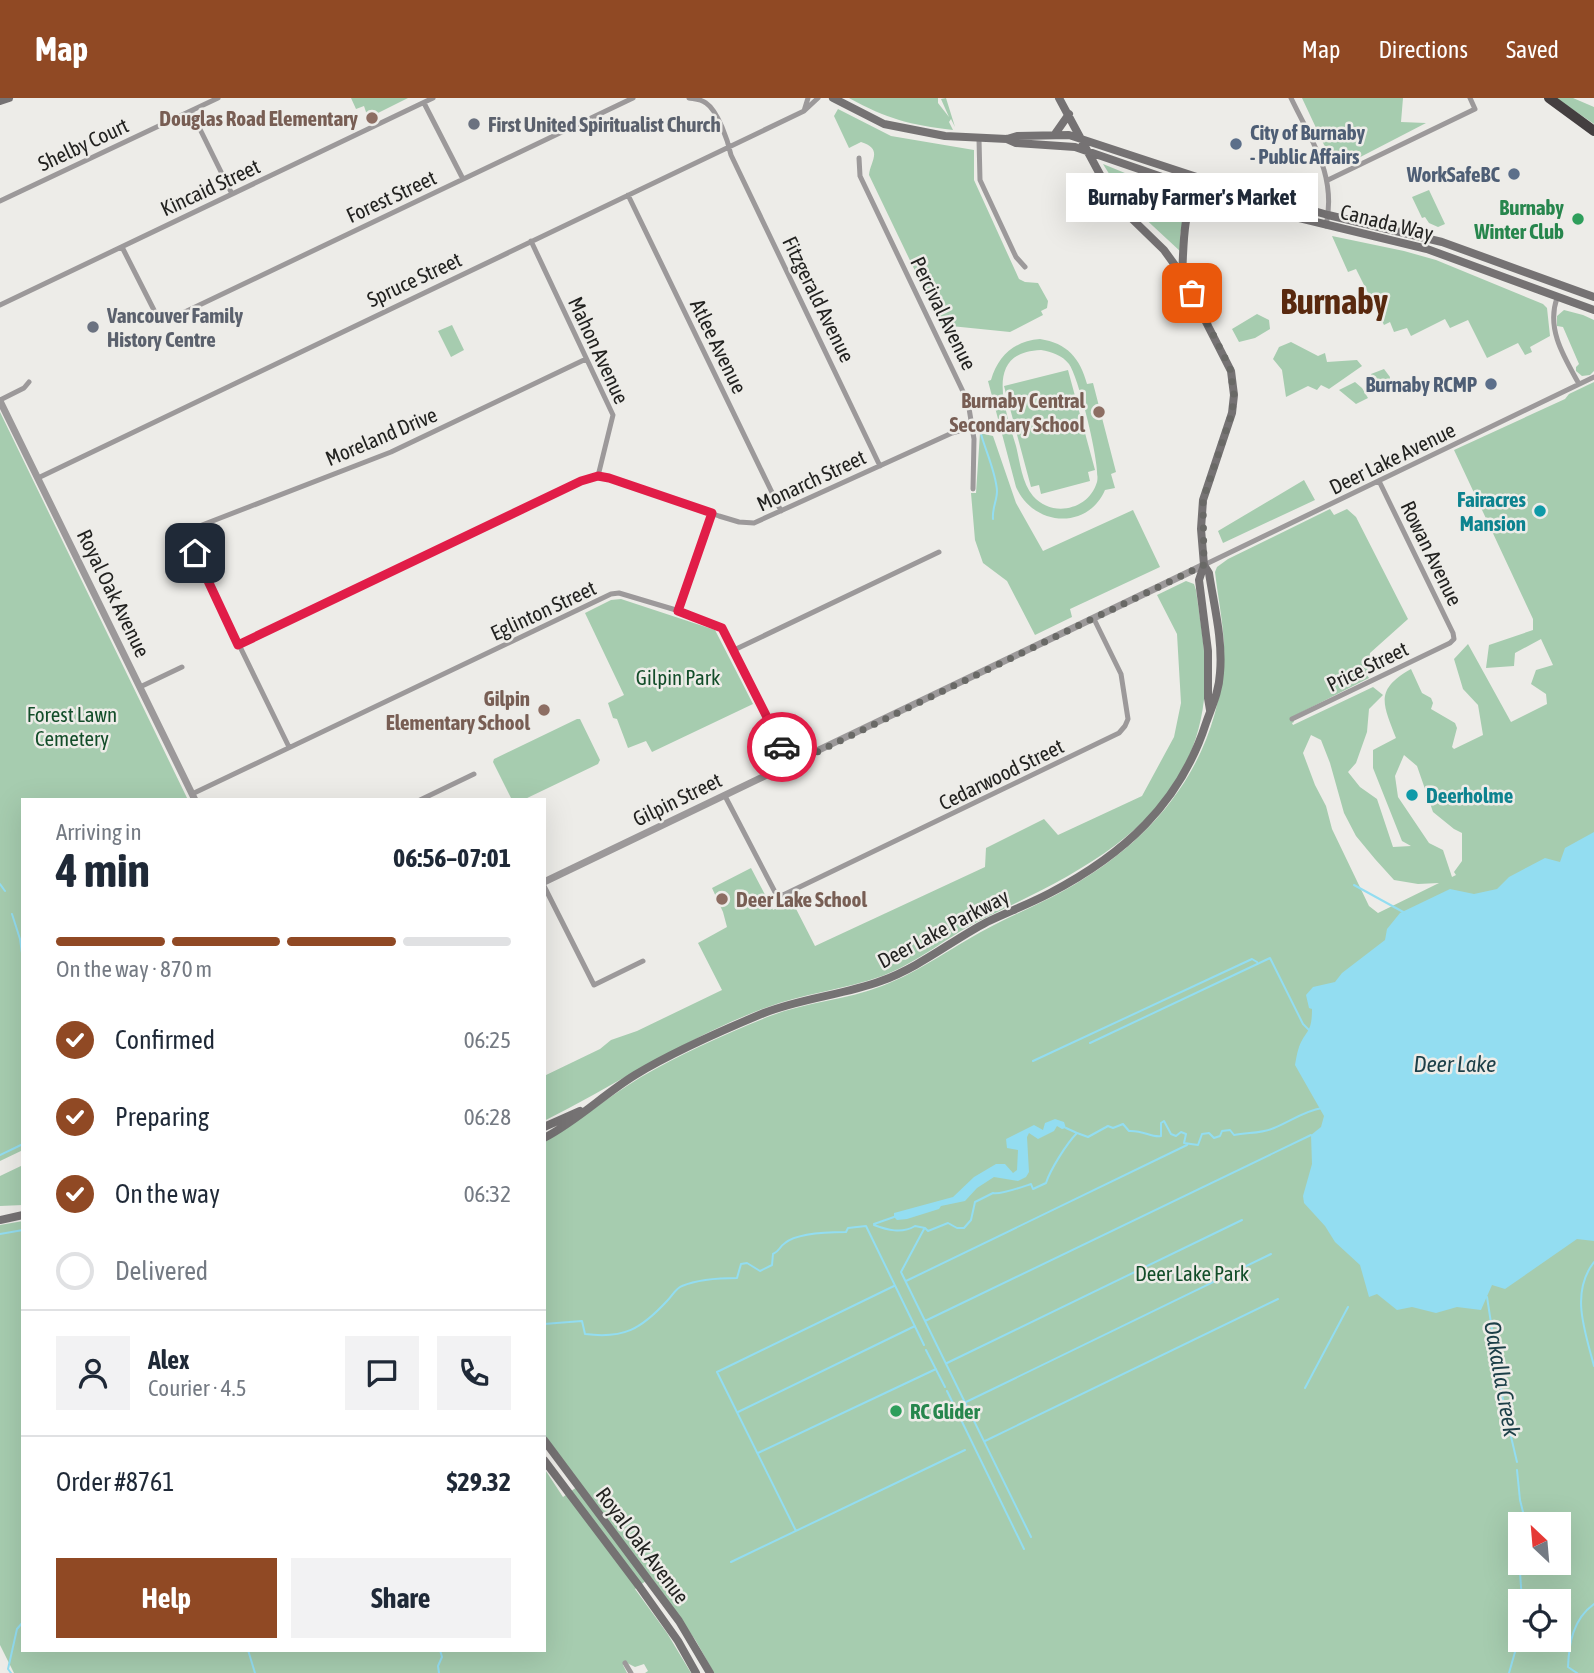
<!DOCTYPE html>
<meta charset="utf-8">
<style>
:root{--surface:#fff;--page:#f2f2f3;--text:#1f2937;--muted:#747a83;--line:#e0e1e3;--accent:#904924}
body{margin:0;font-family:"Asap Condensed",sans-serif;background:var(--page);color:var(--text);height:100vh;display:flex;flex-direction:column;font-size:26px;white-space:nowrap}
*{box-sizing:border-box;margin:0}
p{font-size:23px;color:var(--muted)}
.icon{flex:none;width:38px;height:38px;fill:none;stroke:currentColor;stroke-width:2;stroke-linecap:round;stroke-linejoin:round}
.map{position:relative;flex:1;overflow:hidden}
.details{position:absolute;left:21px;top:700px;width:525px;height:854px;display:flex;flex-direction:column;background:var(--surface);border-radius:0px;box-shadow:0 7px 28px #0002}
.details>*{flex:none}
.needle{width:46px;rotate:334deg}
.controls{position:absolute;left:1508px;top:1414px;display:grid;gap:14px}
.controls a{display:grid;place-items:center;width:63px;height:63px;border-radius:0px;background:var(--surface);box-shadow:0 7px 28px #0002;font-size:35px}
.pin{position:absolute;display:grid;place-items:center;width:60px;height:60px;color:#fff;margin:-30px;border-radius:14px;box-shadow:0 4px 10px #0006}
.courier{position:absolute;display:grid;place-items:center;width:70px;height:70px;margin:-35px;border:5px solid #e11d48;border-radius:50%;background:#fff;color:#222;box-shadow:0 2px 9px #0007}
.bubble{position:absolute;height:49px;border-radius:0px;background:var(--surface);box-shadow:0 7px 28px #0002;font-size:23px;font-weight:700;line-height:49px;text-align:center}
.head em{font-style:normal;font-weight:700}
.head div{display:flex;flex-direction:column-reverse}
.head{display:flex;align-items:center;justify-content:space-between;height:119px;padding:0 35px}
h1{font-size:46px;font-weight:700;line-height:52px}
.bar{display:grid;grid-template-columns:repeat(4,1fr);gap:10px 7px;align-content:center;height:84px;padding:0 35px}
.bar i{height:9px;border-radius:5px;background:var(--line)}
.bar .active{background:var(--accent)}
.bar p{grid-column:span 4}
.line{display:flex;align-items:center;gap:18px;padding:0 35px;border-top:2px solid var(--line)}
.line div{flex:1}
.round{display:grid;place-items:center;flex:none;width:74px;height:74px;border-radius:0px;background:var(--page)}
ol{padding:0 35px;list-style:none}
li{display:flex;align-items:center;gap:21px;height:77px}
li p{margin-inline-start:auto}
li .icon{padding:7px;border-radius:50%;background:var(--accent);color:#fff;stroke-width:4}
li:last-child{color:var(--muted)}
li i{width:38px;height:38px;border:4px solid var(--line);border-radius:50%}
.cta{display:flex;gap:14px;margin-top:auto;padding:14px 35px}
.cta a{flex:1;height:80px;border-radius:0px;background:var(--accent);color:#fff;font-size:28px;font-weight:700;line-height:80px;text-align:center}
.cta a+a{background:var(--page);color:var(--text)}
header{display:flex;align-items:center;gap:42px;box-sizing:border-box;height:98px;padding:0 35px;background:var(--accent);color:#fff}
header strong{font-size:33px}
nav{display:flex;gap:38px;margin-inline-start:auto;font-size:24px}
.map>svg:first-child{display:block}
.green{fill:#a6ccaf;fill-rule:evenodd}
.water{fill:#93ddf1}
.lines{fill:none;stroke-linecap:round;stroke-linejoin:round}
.stream{stroke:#93ddf1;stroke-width:2}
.minor{stroke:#9c999a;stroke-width:5}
.tertiary{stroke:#9c999a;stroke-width:7}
.secondary{stroke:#757273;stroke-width:8}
.motorway{stroke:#443f40;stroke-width:10}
.done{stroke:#696966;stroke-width:7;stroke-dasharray:0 12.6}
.route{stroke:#e11d48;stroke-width:9}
.education-dot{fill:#8d6e63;stroke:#edece8;stroke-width:2.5}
.worship-dot{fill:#6b7280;stroke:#edece8;stroke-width:2.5}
.service-dot{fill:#5c6f8a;stroke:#edece8;stroke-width:2.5}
.leisure-dot{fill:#2e9e5b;stroke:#edece8;stroke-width:2.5}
.culture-dot{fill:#0f9aa8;stroke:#edece8;stroke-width:2.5}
.labels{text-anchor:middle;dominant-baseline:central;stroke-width:5;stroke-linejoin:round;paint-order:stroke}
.education-label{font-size:21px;font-weight:bold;fill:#785e54;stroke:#edece8;text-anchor:end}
.worship-label{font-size:21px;font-weight:bold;fill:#5b616d;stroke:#edece8;text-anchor:start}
.service-label{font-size:21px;font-weight:bold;fill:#4e5e75;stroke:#edece8;text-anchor:end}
.street-label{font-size:21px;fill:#222220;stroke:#edece8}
.leisure-label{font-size:21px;font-weight:bold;fill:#27864d;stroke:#edece8;text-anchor:end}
.culture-label{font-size:21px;font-weight:bold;fill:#0d838f;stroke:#edece8;text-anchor:end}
.park-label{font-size:21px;fill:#124d29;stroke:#edece8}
.water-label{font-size:23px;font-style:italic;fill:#1c3f48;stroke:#edece8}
.town-label{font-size:35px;font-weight:bold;fill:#59290f;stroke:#edece8}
</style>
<header>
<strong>Map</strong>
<nav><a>Map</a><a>Directions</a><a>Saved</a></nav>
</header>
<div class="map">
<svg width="1594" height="1575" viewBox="0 0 1594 1575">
<rect width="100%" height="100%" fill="#edece8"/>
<!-- green -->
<path class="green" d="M351,0h57l-40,20 -4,-12 -8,3z
M849,0h89v5l11,14 -8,-18 5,-1 9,29 -4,-8 -2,3 4,8c-43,-5 -66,-11 -104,-32z
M1302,0h101l-2,24 25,1 -83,43 -10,-2z
M1556,0h17l21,9v17z
M838,11l53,27 83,14v30l45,99 6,3 13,1 10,18 -1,7 -6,3 2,4 -33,17 -69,-7 -72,-150c1,-13 15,-26 -8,-33l-12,6 -15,-32z
M1103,66l39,16 13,1 34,12 -9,42 1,17 -55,-51z
M1429,92l16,34 -7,3 -9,-4 -4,-6 -3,1 -10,-21z
M1332,138l72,15 32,9 107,44 4,4 3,28 -20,11 2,5 -7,3 -7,-12 -31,15 -19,-38 -18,8 -5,-9 -34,17 -4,-8 -13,4 -4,-10 -6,3 -28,-56 -8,3z
M1564,212l19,5 11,5v51l-4,4 -8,1 -6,-5v-4l3,-3 -16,-37 -6,-1v-10z
M1257,216l12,6 1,9 -15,9 -16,4 -7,-13z
M452,227l12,25 -13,7 -13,-26z
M1040,241c27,4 40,19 47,45l6,-1 23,89 -5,2 4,14 -10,2c-18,41 -72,36 -89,-3l-28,-106 3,-1c7,-24 23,-39 49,-41zM1041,252c11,2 21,5 28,14 10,14 32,102 28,118 -8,28 -45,36 -64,14 -11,-13 -13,-34 -17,-50 -10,-35 -34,-94 25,-96z
M1291,244l27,14 7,-3 2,9 30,-2 5,6 -33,23 -8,-4 -4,5 -9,-4 -22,11 -4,-27 -9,-11 6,-12z
M1384,271l6,8 -2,11 -13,5 -4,-9v-10z
M1068,272l27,100 -7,2 2,9 -49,13 -2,-9 -8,2 -27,-101z
M1355,284l7,6 6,10 -12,6 -17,-14z
M1594,284v1291h-880l-18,-32 -45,-64 -16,12 32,44 24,40h-46l3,-2 -4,-7 -9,3 -8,-4 -4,2 4,8h-613l-14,-28v-420l23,-4v429h521v-182l19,29 18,-13 -37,-50v-292c34,-20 64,-45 97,-65 39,-23 87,-44 129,-61 36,-14 76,-16 112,-30 40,-15 74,-42 112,-61 23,-12 48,-22 71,-35 90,-50 153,-127 159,-233 1,-27 -6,-58 -9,-85l2,-5 11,-8 102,-50 4,6 13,-6 9,8 52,102 -38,34 -3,22 2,3 -77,39 2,5 -2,1 1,2 80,-38 10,8 -14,14 -2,23 -11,31 -8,9 12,15 17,12 16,48 18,-1 -9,-5 -29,-73v-18l23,-12c-13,-34 -22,-48 15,-69l11,24 9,5 2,5 -2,6 24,14 2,5 -5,19 2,2 29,-14 -5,-30 -15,-16 -9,-30 14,-15 43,78 36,-18 -1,-10 -15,-10 5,-14 17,-5 -12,-26 -26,14 -1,13 -28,2 3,-23 44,-15v-11l-79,-169 111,-51 4,-5zM1311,637l10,5 9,23 14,50 12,23 19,23 19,21 24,4 21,-1 -61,30 -9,-7 -37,-77 -6,-23 -11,-21 -12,-32zM1404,657l13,11 16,46 21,17 8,4v28l-8,11 2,3 -4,2 -9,-27 -14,-7 -31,-46 -3,-21zM1521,1426h38v39h-38zM1521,1503h38v39h-38z
M0,314l188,388h-165v350l-23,11z
M980,335l13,3 23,67 27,48 90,-41 27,57 -90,42 2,8 -37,18 -28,-54 -24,-18 -8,-23 -4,-47h5z
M1304,382l11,20 -92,43 -5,-12z
M1186,483l8,3 2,6c4,32 11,66 9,99 -9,130 -120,181 -222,230 -35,17 -64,43 -101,57 -38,14 -79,17 -117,32 -78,29 -147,76 -221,113v-45l56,-27 11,-9 26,-9 85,-41 -24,-47 29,-16 -4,-15 -11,-24 39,-20 22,42 19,-9 23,45 170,-79 1,-19 58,-29 14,16 84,-39 32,-59 7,-34 -4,-69 -20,-39z
M621,501l94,31 38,74 -101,48 -6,-11 -18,7 -11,-29 -4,-1 -5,-15 16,-8 -39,-82 26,-13z
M577,621h3l20,41 -2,4 -75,36h-11l-19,-38 1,-3z
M23,1067v40l-23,1v-30z"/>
<!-- water -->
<path class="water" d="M1594,734v409l-17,-2 -72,50 -13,-4 -11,25 -24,-3 -21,6 -24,-6 -15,3 -20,-16 -8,3 -9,-32 -25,-23 -10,-16 -21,-23 -1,-7 9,-32 -1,-29 10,-8 3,-11 -29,-51c1,-6 2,-12 4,-18 7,-18 13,-13 13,-38l-3,-1 -3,-13 7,-8 22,-5 7,-9 43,-33 2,-11 13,-16 50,-24 24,5 23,-5 12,-12 36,-19 15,4 5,-14z
M1055,1021l9,3 2,6 -4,1 -5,-3 -3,5 -16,8 -9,-6 -2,4 2,35 -3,5 -8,4 -24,-4 -17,11 -12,13 -24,5 -2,3 -32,10 -10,1 -3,-3v-4l59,-16 21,-20 22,-13h9l8,9 4,-3 1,-20 -11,-2 -1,-9 28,-14 9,5 2,-7z"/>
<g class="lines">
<!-- stream -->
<path class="stream" d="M981,336c5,18 15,39 16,57 0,10 -5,17 -4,28
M0,786l5,7
M1354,787l51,28
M12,816l8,25 3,21
M1090,945l180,-85 33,66 7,7
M1033,963l219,-102 5,3
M1066,1030l11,5
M0,1057l23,-11
M874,1126l20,-7
M874,1127c13,5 28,9 41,1l10,2 3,3 20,-8 9,5h7l7,-8 4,-18 18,-9c7,2 29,-6 38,-9l2,5 13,-6c4,-13 21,-40 31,-50l11,4 20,-11 5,2 10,-4 6,7c14,-1 23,7 32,5v-13l3,-2 7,13 5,2 5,-4 5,2 -2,9 14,2 4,-11 7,-1 5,5 6,-2 2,-5 8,-1 4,5c14,-3 27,-1 40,-7 17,-7 30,-17 48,-20
M924,1131l-23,43 130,265
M0,1136l23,-4
M1594,1164c-24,31 -9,69 0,104
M906,1183l281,-136
M1487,1199l17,110 13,55
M925,1223l386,-186
M544,1226l38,-3 3,13c39,5 56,-5 82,-33 5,-5 9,-13 15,-15 17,-7 37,-8 55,-8l4,-14 6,-1 13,8 12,-6 1,-11c7,-3 6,-7 12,-11 12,-10 45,-11 61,-11l2,-4 18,-2 58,119
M926,1252l19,37
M947,1265l295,-143
M1305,1290l43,-81
M947,1293l77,158
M966,1304l305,-148
M738,1314l177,-86
M985,1343l293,-142
M758,1355l178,-84
M1517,1372l3,30 6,24
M796,1433l-79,-159 177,-86
M731,1464l234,-112
M1522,1503l-2,-29 3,-9
M248,1552l7,23
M11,1575l-3,-4 9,-40 6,-7
M439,1575l-1,-7 4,-9 -2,-7
M1509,1575l12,-42
M1577,1575l-9,-6c1,-24 5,-48 26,-63"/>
<!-- minor -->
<path class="minor" d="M689,0c5,1 12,1 17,5 12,8 22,38 25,52l149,311
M1291,0c21,44 46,77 35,128
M424,5l39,76
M191,13l41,83
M804,13l4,-13
M979,41l1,41 36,77 9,10
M859,60l1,18 108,226 6,37 -1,50
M1328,82l147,-71 -5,-11
M628,97l153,316
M0,103l218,-103
M531,143l82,174 -15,61
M122,149l35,69 4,4h7l465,-222
M1557,200c-11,31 7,59 22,86
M0,207l433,-207
M0,302l24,-12 5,-6
M38,380l766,-367 14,-13
M1204,467l390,-188
M679,513l33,-97
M238,547l351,-167h20l110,38 20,6 15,1 198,-90 21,-6
M734,552l205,-98
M140,589l42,-20
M1292,621l158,-76 4,-4 -1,-6 -74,-152
M289,649l-105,-215 207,-80 195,-93
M192,696l419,-200 8,-1 67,20 36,15 68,137
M725,698l50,96 8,3 336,-162 6,-7 3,-7 -7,-45 -27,-55
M420,702l54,-26
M544,788l50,99 49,-24
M625,1565l6,10"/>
<!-- tertiary -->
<path class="tertiary" d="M0,303l195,399
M544,784l660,-317"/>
<!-- secondary -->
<path class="secondary" d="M833,0l51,26 61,12 62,3 10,-3 52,-1 143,47 116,33 114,27 152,55
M1059,0l52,97 16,19 37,36 18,25 49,96 3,24 -2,18 -29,87 -2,29 3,36 -5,15 9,71v47l2,12
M0,3l9,-3
M1055,36l14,-20
M1007,41l9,4 59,4 122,42 94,27 136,33 167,61
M1182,177c2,-29 0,-60 15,-86
M544,1029l36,-16
M544,1040c33,-17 60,-44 91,-63 38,-23 88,-45 129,-62 38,-15 79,-18 117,-32 39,-14 70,-40 106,-59 21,-10 42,-18 63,-29 73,-38 130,-89 156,-170 6,-17 13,-31 14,-50 3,-33 -6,-67 -11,-100l-5,-8
M0,1122l23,-5
M544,1342l135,181 31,52
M544,1362l95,126 39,55 18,32"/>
<!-- motorway -->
<path class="motorway" d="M1549,0l45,33"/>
</g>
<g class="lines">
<!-- done -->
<path class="done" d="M782,649l8,18 414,-200 -1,-65 29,-87 2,-18 -4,-27 -38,-75"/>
<!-- route -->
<path class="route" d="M195,455l43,92 343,-164 17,-5 11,2 103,35 -34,98 44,17 60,119"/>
</g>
<!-- markers -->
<g class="education-dot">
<circle cx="372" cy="20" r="7"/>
<circle cx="1099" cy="314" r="7"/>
<circle cx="544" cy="612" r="7"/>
<circle cx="722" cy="801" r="7"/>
</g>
<g class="worship-dot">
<circle cx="474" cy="26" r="7"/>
<circle cx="93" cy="229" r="7"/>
</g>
<g class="service-dot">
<circle cx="1236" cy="46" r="7"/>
<circle cx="1514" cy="76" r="7"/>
<circle cx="1491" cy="286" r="7"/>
</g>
<g class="leisure-dot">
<circle cx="1578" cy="121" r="7"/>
<circle cx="896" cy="1313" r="7"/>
</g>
<g class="culture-dot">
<circle cx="1540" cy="413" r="7"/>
<circle cx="1412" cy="697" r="7"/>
</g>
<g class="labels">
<!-- education labels -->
<g class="education-label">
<text x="358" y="20">Douglas Road Elementary</text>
<text x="1085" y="302">Burnaby Central<tspan x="1085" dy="24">Secondary School</tspan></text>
<text x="530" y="600">Gilpin<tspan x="530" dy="24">Elementary School</tspan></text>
<text x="736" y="801" text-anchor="start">Deer Lake School</text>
</g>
<!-- worship labels -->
<g class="worship-label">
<text x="488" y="26">First United Spiritualist Church</text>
<text x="107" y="217">Vancouver Family<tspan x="107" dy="24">History Centre</tspan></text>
</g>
<!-- service labels -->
<g class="service-label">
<text x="1250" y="34" text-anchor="start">City of Burnaby<tspan x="1250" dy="24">- Public Affairs</tspan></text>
<text x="1500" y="76">WorkSafeBC</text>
<text x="1477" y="286">Burnaby RCMP</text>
</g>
<!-- street labels -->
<g class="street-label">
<text transform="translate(83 46) rotate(-25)">Shelby Court</text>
<text transform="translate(210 89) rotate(-25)">Kincaid Street</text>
<text transform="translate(391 98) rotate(-25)">Forest Street</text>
<text transform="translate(1387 124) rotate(14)">Canada Way</text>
<text transform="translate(414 181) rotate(-25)">Spruce Street</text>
<text transform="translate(819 201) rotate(64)">Fitzgerald Avenue</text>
<text transform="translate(944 215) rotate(64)">Percival Avenue</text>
<text transform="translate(719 248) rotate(64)">Atlee Avenue</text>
<text transform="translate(599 252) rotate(65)">Mahon Avenue</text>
<text transform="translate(381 338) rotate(-23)">Moreland Drive</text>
<text transform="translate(1392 360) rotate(-26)">Deer Lake Avenue</text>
<text transform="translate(811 382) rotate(-25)">Monarch Street</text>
<text transform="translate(1432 455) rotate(64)">Rowan Avenue</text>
<text transform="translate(114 495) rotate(64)">Royal Oak Avenue</text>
<text transform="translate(543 512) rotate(-25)">Eglinton Street</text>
<text transform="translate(1367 568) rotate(-26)">Price Street</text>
<text transform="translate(1001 676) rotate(-26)">Cedarwood Street</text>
<text transform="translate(677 701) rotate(-26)">Gilpin Street</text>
<text transform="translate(943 830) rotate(-28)">Deer Lake Parkway</text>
<text transform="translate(643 1447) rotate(53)">Royal Oak Avenue</text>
</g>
<!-- leisure labels -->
<g class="leisure-label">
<text x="1564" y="109">Burnaby<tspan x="1564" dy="24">Winter Club</tspan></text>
<text x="910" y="1313" text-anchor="start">RC Glider</text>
</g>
<!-- culture labels -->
<g class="culture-label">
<text x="1526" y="401">Fairacres<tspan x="1526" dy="24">Mansion</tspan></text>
<text x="1426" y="697" text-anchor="start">Deerholme</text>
</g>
<!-- park labels -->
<g class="park-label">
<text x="678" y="579">Gilpin Park</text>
<text x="72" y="616">Forest Lawn<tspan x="72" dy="24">Cemetery</tspan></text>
<text x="1192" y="1175">Deer Lake Park</text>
</g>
<!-- water labels -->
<g class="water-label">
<text x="1455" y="966">Deer Lake</text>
<text transform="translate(1502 1281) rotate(80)">Oakalla Creek</text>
</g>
<!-- town labels -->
<g class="town-label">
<text x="1334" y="203">Burnaby</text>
</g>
</g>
</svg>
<div class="controls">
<a><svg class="needle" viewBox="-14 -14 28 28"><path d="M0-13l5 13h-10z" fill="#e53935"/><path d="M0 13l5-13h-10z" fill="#747a83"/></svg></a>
<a><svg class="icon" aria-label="locate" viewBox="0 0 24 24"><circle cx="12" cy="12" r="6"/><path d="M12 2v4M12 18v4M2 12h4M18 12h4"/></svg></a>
</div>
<div class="pin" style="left:1192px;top:195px;background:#ea580c"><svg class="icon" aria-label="bag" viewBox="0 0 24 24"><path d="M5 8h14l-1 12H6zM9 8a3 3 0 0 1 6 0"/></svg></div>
<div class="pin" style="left:195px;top:455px;background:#1f2937"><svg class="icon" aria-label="home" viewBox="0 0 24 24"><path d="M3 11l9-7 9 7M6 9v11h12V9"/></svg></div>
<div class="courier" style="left:782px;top:649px"><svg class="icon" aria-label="car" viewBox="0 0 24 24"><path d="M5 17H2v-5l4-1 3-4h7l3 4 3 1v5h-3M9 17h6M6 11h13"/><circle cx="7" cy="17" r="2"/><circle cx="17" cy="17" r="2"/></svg></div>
<div class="bubble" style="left:1066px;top:75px;width:252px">Burnaby Farmer's Market</div>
<section class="details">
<div class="head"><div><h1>4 min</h1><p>Arriving in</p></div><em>06:56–07:01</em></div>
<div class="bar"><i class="active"></i><i class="active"></i><i class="active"></i><i></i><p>On the way · 870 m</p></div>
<ol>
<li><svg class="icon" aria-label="check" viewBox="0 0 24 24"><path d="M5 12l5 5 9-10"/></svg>Confirmed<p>06:25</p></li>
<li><svg class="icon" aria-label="check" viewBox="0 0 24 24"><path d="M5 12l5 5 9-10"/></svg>Preparing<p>06:28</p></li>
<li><svg class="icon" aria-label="check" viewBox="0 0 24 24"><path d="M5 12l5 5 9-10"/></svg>On the way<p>06:32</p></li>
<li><i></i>Delivered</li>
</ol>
<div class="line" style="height:126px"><a class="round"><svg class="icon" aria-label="person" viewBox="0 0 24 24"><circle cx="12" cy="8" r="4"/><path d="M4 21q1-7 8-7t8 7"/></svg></a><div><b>Alex</b><p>Courier · 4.5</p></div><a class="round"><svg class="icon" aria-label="chat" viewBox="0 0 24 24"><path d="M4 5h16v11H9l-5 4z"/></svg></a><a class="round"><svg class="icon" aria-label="phone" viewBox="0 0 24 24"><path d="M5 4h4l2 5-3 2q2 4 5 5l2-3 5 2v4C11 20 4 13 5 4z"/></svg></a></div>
<div class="line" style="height:91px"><div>Order #8761</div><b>$29.32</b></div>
<div class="cta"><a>Help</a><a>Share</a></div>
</section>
</div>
